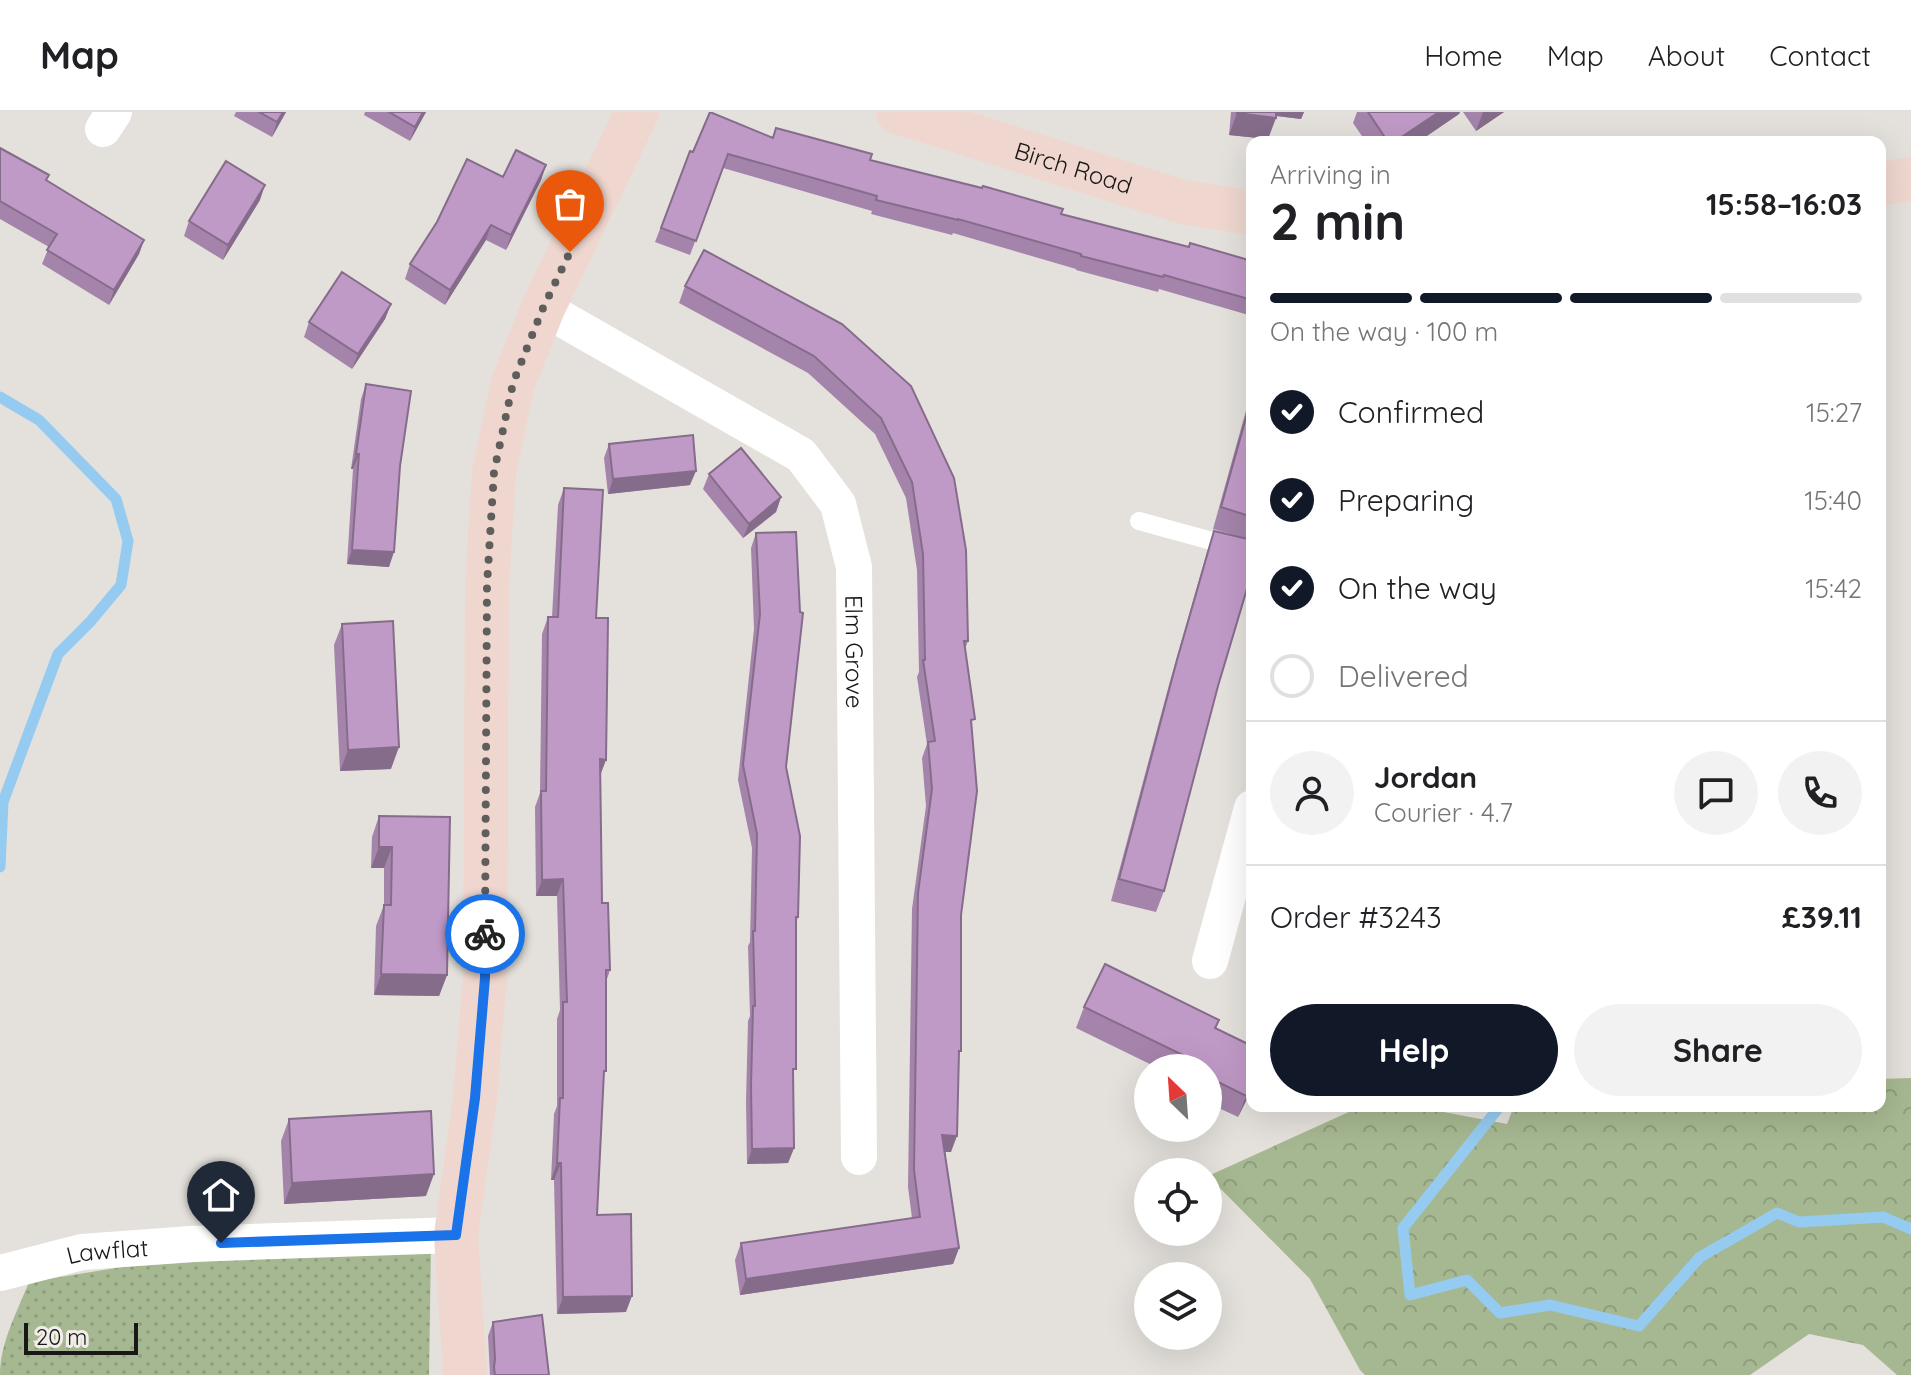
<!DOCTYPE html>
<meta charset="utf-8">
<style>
:root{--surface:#fff;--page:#f2f2f2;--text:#202124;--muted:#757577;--line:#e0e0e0;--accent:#111827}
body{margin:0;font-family:Quicksand,sans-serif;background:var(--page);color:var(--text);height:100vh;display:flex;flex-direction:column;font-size:30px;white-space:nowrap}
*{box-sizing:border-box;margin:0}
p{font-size:26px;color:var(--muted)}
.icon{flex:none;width:44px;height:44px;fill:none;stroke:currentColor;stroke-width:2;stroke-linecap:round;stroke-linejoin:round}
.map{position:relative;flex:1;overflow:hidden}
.side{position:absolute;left:1246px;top:24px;width:640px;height:976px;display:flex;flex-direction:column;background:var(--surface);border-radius:16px;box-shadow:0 8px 32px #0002}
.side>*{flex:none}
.needle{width:52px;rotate:335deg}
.controls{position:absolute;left:1134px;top:942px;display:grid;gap:16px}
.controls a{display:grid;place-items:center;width:88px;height:88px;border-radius:50%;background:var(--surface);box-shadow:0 8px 32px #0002;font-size:40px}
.scale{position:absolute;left:24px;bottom:20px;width:114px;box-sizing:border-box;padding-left:8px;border:4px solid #191817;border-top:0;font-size:22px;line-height:28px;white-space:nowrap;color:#191817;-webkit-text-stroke:6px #f1eeea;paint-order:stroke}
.pin{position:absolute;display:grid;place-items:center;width:68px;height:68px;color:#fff;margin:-82px -34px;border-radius:50% 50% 50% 0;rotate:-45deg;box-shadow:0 0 8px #0007}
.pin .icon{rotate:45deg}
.courier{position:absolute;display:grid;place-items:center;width:80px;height:80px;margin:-40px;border:6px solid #1a73e8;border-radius:50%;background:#fff;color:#222;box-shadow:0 2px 10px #0007}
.overview em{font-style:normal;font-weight:800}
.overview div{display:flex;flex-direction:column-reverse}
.overview{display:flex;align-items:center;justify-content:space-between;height:136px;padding:0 24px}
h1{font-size:52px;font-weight:800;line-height:60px}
.bar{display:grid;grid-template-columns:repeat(4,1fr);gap:12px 8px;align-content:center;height:96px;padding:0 24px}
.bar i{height:10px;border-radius:6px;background:var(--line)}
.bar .current{background:var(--accent)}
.bar p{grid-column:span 4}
.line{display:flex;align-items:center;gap:20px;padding:0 24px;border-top:2px solid var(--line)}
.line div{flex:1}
.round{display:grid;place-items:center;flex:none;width:84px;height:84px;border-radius:42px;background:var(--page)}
ol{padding:0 24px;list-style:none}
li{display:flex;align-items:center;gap:24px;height:88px}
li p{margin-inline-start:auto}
li .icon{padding:8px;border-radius:50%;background:var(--accent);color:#fff;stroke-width:4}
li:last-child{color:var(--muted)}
li i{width:44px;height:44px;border:4px solid var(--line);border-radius:50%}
.cta{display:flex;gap:16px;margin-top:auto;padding:16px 24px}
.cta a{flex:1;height:92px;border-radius:48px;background:var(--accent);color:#fff;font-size:32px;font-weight:800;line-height:92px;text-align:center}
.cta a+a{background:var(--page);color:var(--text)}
header{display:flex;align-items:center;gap:48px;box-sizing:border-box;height:112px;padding:0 40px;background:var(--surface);border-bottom:2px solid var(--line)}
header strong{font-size:38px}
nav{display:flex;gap:44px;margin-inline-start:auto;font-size:28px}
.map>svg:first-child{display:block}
.grass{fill:url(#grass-dots)}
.forest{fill:url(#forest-crowns)}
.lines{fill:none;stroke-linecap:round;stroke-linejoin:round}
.stream{stroke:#95cbf0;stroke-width:11}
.lane{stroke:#fff;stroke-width:18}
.street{stroke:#fff;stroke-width:36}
.secondary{stroke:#efd7cf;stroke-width:44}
.wall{fill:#a584ab}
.shaded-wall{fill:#866c8b}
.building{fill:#c09ac7;stroke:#866c8b;stroke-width:2}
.done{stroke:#605e5c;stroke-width:8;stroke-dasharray:0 14.4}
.route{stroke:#1a73e8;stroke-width:10}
.labels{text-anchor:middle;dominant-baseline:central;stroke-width:6;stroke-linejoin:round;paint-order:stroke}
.street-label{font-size:24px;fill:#191817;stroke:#f1eeea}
</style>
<header>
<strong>Map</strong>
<nav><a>Home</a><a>Map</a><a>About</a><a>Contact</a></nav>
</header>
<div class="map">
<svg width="1911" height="1263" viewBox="0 0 1911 1263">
<defs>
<pattern id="grass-dots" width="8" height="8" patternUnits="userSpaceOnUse" patternTransform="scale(2)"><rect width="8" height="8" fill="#a6b891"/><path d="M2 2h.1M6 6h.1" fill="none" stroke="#8e9d7c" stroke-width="1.8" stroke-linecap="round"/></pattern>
<pattern id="forest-crowns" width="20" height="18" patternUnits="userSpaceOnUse" patternTransform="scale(2)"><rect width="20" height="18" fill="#a6b891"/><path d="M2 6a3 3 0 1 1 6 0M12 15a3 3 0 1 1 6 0" fill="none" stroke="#8e9d7c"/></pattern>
</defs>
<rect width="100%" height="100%" fill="#e4e1dc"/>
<!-- grass -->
<path class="grass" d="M431,1134l-2,129h-429c0,-32 17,-63 29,-93l93,-15z"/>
<!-- forest -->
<path class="forest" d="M1911,966v297h-14l-34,-30 -54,-11 -59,41h-385l-5,-5 -50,-91 -102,-103 154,-70h50l95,18 7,-18h366v-27z"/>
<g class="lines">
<!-- stream -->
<path class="stream" d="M0,285l39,23 77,79 12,42 -7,44 -31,37 -32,32 -55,148 -3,65
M1500,994l-97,122 7,67 57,-15 33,33 50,-8 89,21 61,-69 77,-44 22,9 84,-5 28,12"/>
<!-- lane -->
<path class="lane" d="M1139,409l113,31"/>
<!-- street -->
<g class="street">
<path d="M103,17l11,-17"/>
<path id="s1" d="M543,196l258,147 37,49 16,63 5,590"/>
<path d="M1210,849l42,-153"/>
<path id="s2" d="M0,1161l82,-21 109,-8 265,-9"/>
</g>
<!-- secondary -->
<g class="secondary">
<path id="s3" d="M898,0l285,90 69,11"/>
<path d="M1880,72l31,-5"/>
<path d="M465,1263l-9,-140 19,-137 10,-120 2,-393 7,-113 19,-89 30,-75 94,-196"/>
</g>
</g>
<!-- wall -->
<path class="wall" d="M236,0h50l-14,25 -38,-21z
M365,0h61l-16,29 -46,-26z
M1231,0h73l-3,7 -25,-3 -8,23 -39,-4z
M1357,0h103l-1,2 -41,28h-52l-13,-19z
M1463,0h41l-28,19z
M776,16l94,32 191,54 128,33 63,14v55l-93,-27 -1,3 -82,-22v-1l-123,-36 -1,2 -81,-21 1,-3 -149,-43 -33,87 -35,-13 35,-91 3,1 79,-14z
M0,36l47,33 97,59 -5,14 -30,51 -67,-41 7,-17 -49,-28z
M546,53l-5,15 -35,70 -20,-10 -41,65 -40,-26 5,-15 93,-87z
M260,88l-37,60 -39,-24 5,-15z
M685,174l226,100 57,255 -3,8 7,79 -11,187 -2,142 -8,95h-6l14,96 -6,16 -213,31 -5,-35 6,-17 171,-25 -4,-31 4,-278 14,-103 -4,-48 5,-14 -10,-67 2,-5 -2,-102 -11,-72 -31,-64 -67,-61 -129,-70z
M391,192l-6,15 -33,50 -48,-32 5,-15z
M366,272l34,82 -11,101 -42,-3 6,-95h-2l10,-70z
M1252,277v183l-34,114 -54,205 -8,21 -45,-11 59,-220 37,-129 7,-21 30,7 -31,-9z
M609,332l81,41 -82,9 -4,-36z
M709,362l72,23 -5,15 -33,26 -40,-49z
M564,376l32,130 6,285 8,67 -4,12 -2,93 -7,140 29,97 -69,2 -3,-134h-3l3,-66 3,-8v-87l3,-9 -3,-114h-21l-1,-89 5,-14 2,-159 6,-17h4l6,-112z
M756,421l30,234 12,150 -2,6 -3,156 1,69 -6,15 -41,1 -1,-63 2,-80 2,-5 -2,-70 2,-4 2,-94 -14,-68 16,-151 -3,-81z
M342,512l49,145 -51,2 -6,-126z
M379,704l68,159 -8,21 -65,-1 2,-69 8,-21v-37h-13l1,-31z
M1084,895l135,13 -3,9 36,60 -14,28 -30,-14v-35h-50l-82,-40z
M289,1007l137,77 -142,8 -3,-63z
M493,1210l56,53h-59l-2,-39z"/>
<!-- shaded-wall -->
<path class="shaded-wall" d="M283,0h3l-14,25 5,-15z
M423,0h3l-16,29 5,-14z
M1271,0h33l-3,7 -31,-4z
M1439,0h21l-1,2 -41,28h-24z
M1483,0h21l-28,19z
M1237,1l39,5 -8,21 -39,-4z
M546,53l-5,15 -35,70 5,-15z
M265,73l-5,15 -37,60 5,-15z
M491,113l-5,15 -41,65 5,-15z
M144,128l-5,14 -30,51 5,-15z
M391,192l-6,15 -33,50 6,-15z
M356,342h3l-6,15h-2z
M696,359l-6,14 -82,9 5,-15z
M781,385l-5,15 -33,26 6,-14z
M352,438l42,2 -5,15 -42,-3z
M399,635l-8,22 -51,2 8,-21z
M600,647l6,1 -6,16z
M379,735h13l-8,21h-13z
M563,767l-6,17h-21l6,-16z
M381,862l66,1 -8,21 -65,-1z
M1252,971v6l-14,28 8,-21z
M942,1023l15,1 -6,16h-14z
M794,1036l-6,15 -41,1 5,-15z
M557,1051h4l-7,17h-3z
M434,1062l-8,22 -142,8 8,-21z
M959,1136l-6,16 -213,31 6,-16z
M632,1184l-6,16 -69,2 6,-17z"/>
<!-- building -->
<path class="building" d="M259,0h24l-6,10z
M389,0h34l-8,15z
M710,0l63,26 3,-10 96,26 -2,6 112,28 1,-2 80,23 -2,5 128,33 1,-4 62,18v39l-88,-25 -1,2 -82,-21v-2l-123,-35v1l-82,-20 1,-4 -149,-42 -32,87 -35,-13 29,-77 3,1z
M1237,0h39v6l-39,-5z
M1368,0h71l-45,30h-6z
M0,36l49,27 -3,5 98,60 -30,50 -67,-40 10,-16 -57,-33z
M516,38l30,15 -35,70 -20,-10 -41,65 -40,-26 27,-42 30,-63 36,18z
M226,49l39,24 -37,60 -39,-24z
M704,138l138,74 69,62 43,92 12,72 2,91h-4l11,78 -4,1 6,71 -16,124v136h-2l-2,85 -15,-1 17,113 -213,31 -5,-36 179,-26 -6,-47 4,-277 14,-104 -4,-47 7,-1 -12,-81h2l-2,-106 -11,-72 -31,-64 -67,-62 -129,-70z
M342,160l49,32 -33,50 -49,-32z
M366,272l45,7 -11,75 -6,86 -42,-2 7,-96h-3z
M1252,284v121l-31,-10z
M693,323l3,36 -83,8 -4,-35z
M741,336l40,49 -32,27 -40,-50z
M564,376l39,2 -7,128h12l-2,142 -6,-1 2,144h6l2,67h-4v101h-2l-7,144 34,-1 1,82 -69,1 -2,-134h-4l3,-65h3v-96h4l-4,-123 -21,1 -1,-89h5l2,-174h10z
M1214,419l38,9v32l-34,114 -54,205 -45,-12 58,-219z
M796,420l4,80 3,1 -17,154 14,69 -2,81h-2v152h-3l1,79 -42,1 -1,-63 2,-80h2l-2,-75h2l2,-97 -14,-69 17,-151 -4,-81z
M393,509l6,126 -51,3 -6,-126z
M379,704l71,1 -3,158 -66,-1 3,-69h7l1,-58h-13z
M1105,852l114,56 -4,8 37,18v37l-6,13 -38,-19v-9h-19l4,-8 -109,-53z
M431,999l3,63 -142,9 -3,-64z
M542,1203l7,60h-54l-1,-8 1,-8 -2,-37z"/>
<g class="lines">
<!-- done -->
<path class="done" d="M485,822l2,-349 7,-113 19,-89 30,-75 27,-56"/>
<!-- route -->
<path class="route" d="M221,1131l235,-8 19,-137 10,-120v-44"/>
</g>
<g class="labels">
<!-- street labels -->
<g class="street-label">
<text stroke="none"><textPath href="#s3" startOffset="184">Birch Road</textPath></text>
<text stroke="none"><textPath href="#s1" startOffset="508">Elm Grove</textPath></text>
<text stroke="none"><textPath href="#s2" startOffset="110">Lawflat</textPath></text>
</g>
</g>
</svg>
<div class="controls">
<a><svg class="needle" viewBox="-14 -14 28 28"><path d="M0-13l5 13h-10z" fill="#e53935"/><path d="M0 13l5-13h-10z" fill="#757577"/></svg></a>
<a><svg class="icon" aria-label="locate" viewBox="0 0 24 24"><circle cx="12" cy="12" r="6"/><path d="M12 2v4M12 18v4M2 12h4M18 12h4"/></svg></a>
<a><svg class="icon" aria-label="layers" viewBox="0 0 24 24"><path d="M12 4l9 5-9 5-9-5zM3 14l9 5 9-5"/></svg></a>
</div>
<div class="scale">20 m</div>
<div class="pin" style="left:570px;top:140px;background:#ea580c"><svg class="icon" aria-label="bag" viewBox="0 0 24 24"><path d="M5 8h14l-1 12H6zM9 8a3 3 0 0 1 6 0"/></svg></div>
<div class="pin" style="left:221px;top:1131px;background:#1f2937"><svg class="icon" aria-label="home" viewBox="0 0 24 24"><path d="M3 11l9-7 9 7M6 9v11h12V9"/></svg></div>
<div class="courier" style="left:485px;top:822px"><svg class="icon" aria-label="bike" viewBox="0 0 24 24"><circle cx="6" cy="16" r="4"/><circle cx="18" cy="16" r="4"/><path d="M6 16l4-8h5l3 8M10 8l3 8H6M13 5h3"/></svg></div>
<section class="side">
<div class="overview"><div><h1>2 min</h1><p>Arriving in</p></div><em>15:58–16:03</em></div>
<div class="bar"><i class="current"></i><i class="current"></i><i class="current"></i><i></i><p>On the way · 100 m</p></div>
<ol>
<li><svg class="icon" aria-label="check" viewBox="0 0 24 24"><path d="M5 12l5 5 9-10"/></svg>Confirmed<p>15:27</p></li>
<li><svg class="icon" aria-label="check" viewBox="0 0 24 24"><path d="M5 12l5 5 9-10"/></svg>Preparing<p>15:40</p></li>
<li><svg class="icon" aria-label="check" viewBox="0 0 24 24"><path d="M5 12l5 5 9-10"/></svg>On the way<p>15:42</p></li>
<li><i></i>Delivered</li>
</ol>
<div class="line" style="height:144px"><a class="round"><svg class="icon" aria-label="person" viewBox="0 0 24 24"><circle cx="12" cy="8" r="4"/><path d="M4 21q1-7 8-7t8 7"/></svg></a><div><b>Jordan</b><p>Courier · 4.7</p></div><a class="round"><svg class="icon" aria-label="chat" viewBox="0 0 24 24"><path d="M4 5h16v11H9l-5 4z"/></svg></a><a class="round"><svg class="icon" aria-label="phone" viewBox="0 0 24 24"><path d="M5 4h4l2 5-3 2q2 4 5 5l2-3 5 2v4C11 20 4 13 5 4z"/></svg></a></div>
<div class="line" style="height:104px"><div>Order #3243</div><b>£39.11</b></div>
<div class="cta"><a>Help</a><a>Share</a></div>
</section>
</div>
